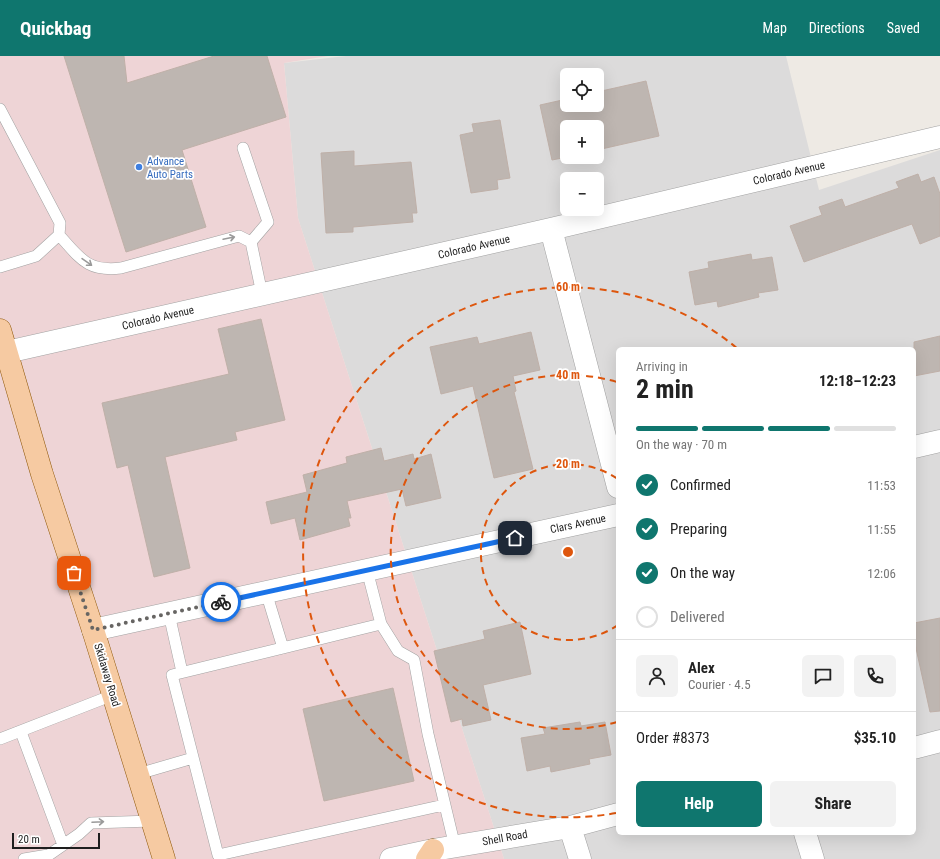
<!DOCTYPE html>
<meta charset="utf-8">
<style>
:root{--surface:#fff;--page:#f2f2f2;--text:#222;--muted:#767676;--line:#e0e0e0;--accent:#0f766e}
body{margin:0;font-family:"Roboto Condensed",sans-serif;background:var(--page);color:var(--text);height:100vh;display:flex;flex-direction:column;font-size:15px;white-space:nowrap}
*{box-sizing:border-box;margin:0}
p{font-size:13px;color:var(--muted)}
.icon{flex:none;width:22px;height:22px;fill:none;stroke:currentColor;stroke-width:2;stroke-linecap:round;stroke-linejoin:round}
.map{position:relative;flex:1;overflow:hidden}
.details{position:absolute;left:616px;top:291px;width:300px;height:488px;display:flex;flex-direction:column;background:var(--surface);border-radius:6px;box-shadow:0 4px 16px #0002}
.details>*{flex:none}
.buttons{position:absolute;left:560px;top:12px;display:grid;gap:8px}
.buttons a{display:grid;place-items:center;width:44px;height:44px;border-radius:6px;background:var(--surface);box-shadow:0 4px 16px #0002;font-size:20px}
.scale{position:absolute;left:12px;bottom:10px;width:88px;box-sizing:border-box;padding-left:4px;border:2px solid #1e1e1e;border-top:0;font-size:11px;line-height:14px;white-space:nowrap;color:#1e1e1e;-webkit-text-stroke:3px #fff;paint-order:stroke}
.pin{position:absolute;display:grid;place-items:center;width:34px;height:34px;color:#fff;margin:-17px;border-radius:8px;box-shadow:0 2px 6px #0006}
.courier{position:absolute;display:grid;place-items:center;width:40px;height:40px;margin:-20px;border:3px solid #1a73e8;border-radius:50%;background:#fff;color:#222;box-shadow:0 1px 5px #0007}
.head em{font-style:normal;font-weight:700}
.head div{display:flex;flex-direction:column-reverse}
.head{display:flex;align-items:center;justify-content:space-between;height:68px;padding:0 20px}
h1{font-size:26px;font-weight:700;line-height:30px}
.bar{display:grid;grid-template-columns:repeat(4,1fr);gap:6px 4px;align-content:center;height:48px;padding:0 20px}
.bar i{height:5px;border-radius:3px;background:var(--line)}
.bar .active{background:var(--accent)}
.bar p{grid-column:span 4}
.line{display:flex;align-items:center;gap:10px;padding:0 20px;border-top:1px solid var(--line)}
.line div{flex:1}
.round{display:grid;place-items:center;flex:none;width:42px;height:42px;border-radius:6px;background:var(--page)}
ol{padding:0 20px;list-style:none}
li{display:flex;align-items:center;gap:12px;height:44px}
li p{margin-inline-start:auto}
li .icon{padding:4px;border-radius:50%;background:var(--accent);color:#fff;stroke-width:4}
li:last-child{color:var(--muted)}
li i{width:22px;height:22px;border:2px solid var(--line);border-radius:50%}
.primary-button{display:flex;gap:8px;margin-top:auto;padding:8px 20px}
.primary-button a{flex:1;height:46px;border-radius:6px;background:var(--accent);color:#fff;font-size:16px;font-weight:700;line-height:46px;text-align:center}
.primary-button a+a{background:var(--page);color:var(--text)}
header{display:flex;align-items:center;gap:24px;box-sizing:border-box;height:56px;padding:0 20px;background:var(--accent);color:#fff}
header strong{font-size:19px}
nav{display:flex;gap:22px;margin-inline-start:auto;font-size:14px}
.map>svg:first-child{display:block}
.residential{fill:#dcdbdb;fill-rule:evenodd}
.commercial{fill:#eed4d6}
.building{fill:#beb6b1;stroke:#bfb0a8}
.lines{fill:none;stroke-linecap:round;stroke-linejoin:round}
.service-casing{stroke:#a2a2a2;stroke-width:12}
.minor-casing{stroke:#a2a2a2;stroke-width:23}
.primary-casing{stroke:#8e5709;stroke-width:23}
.service{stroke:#fff;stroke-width:11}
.minor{stroke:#fff;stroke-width:22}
.primary{stroke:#f6caa2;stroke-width:22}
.oneway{stroke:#9a9a9a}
.done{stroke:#676563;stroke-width:4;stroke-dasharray:0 7.2}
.route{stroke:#1a73e8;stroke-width:5}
.ring{fill:none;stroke:#de560d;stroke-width:2;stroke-dasharray:7 5}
.shop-dot{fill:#3f7fe0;stroke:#fff;stroke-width:1.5}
.labels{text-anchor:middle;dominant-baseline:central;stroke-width:3.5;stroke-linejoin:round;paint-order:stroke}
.shop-label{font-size:11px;fill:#366cbe;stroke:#fff;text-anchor:start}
.street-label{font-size:11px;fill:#1e1e1e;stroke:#fff}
.centre{fill:#de560d;stroke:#fff;stroke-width:2}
.ring-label{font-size:12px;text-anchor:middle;font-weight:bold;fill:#de560d;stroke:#fff;stroke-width:3.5;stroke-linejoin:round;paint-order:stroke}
</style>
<header>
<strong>Quickbag</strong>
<nav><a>Map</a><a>Directions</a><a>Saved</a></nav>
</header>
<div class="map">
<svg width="940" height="803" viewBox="0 0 940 803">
<rect width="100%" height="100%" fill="#eeeae4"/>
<!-- residential -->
<path class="residential" d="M346,0h440l33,134 121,-40v709h-436l-206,-641 -14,-155zM567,19h30v30h-30zM567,71h30v30h-30zM567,123h30v30h-30zM618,293h296v484h-296z"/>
<!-- commercial -->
<path class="commercial" d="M0,0h328l-44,7 14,155 206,641h-504z"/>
<!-- building -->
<path class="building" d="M64,0h60l3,27 87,-27h53l19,61 -104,33 24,77 -80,25z
M646,25l13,55 -62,14v-23h-30v30l-15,3 -12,-55 27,-6v6h30v-13z
M500,64l10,58 -13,2 1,9 -27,4 -11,-58 14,-3 -2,-8z
M354,95v15l57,-4 6,51h-5l1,9 -60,5v5l-27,1 -5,-80z
M918,118l3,8 13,-5 6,17v42l-20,8 -8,-20 -108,38 -14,-36 32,-11 -3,-8 23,-8 3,8 54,-19 -3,-6z
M751,198l1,6 20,-3 6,33 -20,3 1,4 -41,10 -1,-6 -22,4 -6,-33 20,-4 -1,-6z
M261,263l24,101 -50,12 2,8 -72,17 25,111 -36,9 -26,-112 -11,3 -15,-65 127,-29 -11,-45z
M531,276l9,38 -27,6 3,15 -2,1 19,77 -39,9 -21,-92 -32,8 -11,-47 47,-10 2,7z
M940,280v35l-26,5v-34z
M381,392l3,13 29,-7 1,5 17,-5 10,44 -35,8 -4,-17 -55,12 4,17h-3l2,8 -50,14 -5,-22 -24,6 -5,-22 41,-10 -4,-17 44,-12 -1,-6z
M940,562v93l-10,1 -16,-73v-16z
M520,566l11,52 -48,11 8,35 -28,6 -1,-7 -11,3 -17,-71 51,-12 -2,-8z
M393,632l21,93 -90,20 -21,-92z
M580,666l1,4 24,-4 6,33 -22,4 1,5 -39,8 -1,-6 -23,5 -6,-33 24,-4 -2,-6z"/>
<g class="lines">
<defs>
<path id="service" d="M0,53l60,114 -1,12 -23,21 -36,11
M243,92l25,74 -17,20
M59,179c21,23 28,37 62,33l118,-32 12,6
M251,186l11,52
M367,514l14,54
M266,536l17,56
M169,558l13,58
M21,676l42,113
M0,683l113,-44
M138,718l55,-16
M444,749l-226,50 -46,-180 209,-51 17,27 16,9 14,74 27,113
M24,803l24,-4
M43,803l36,-25 12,-11 61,-2"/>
<path id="minor" d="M551,173l67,258
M7,296l544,-123 389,-92
M914,391l26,-6
M93,574l525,-115
M914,692l26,-7
M570,771l10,32
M805,777l8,26
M391,803l42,-9 137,-23 48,-13"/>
<path id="primary" d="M0,274l42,144 51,156 71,229
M427,803l6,-9"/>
</defs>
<!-- service casing -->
<use href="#service" class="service-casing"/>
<!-- minor casing -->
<use href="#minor" class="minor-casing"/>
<!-- primary casing -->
<use href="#primary" class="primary-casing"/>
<!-- service -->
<use href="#service" class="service"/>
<!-- minor -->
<use href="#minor" class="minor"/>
<!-- primary -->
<use href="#primary" class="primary"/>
</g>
<!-- one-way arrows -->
<defs><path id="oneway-shaft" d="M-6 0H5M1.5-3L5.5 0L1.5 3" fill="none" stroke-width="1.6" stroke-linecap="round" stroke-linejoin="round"/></defs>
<g class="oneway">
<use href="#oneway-shaft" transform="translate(229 182) rotate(-12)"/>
<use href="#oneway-shaft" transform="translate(87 206) rotate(35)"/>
<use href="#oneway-shaft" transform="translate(98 766) rotate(-3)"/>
</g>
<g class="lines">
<!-- done -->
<path class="done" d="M74,517l19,57 128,-28"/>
<!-- route -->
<path class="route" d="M221,546l294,-64"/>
</g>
<!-- distance rings -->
<g class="ring">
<path d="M618 569A88 88 0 1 1 618 423"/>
<path d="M617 666A177 177 0 1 1 617 326"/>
<path d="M616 757A265 265 0 1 1 738 293"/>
</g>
<!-- markers -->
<circle class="shop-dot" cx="139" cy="111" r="4"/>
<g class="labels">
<!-- shop labels -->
<g class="shop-label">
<text x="147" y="105">Advance<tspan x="147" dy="13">Auto Parts</tspan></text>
</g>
<!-- street labels -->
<g class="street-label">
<text transform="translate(789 117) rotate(-13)">Colorado Avenue</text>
<text transform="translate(474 191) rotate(-13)">Colorado Avenue</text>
<text transform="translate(158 262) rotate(-13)">Colorado Avenue</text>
<text transform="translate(578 468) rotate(-12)">Clars Avenue</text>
<text transform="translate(107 619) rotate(73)">Skidaway Road</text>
<text transform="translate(505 782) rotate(-10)">Shell Road</text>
</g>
</g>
<circle cx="568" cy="496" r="6" class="centre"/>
<g class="ring-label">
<text x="568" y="235">60 m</text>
<text x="568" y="323">40 m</text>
<text x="568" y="412">20 m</text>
</g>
</svg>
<div class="buttons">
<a><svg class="icon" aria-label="locate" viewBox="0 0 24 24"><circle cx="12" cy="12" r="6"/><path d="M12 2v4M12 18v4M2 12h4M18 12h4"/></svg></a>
<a>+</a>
<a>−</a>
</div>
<div class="scale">20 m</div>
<div class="pin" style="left:74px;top:517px;background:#ea580c"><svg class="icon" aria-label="bag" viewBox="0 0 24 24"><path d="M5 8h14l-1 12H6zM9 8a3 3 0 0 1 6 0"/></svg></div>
<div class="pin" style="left:515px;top:482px;background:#1f2937"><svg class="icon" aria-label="home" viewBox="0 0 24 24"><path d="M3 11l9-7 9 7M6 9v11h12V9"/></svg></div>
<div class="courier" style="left:221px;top:546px"><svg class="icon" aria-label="bike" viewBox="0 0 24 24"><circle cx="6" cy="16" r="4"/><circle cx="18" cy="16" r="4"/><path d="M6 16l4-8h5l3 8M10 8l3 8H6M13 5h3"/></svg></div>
<section class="details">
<div class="head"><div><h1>2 min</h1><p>Arriving in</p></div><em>12:18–12:23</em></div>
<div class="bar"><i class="active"></i><i class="active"></i><i class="active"></i><i></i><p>On the way · 70 m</p></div>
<ol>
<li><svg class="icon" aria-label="check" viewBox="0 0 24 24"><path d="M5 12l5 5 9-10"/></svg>Confirmed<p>11:53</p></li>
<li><svg class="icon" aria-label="check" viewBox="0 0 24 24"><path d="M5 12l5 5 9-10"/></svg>Preparing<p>11:55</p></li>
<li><svg class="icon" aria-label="check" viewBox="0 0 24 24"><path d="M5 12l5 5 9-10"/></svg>On the way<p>12:06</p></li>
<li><i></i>Delivered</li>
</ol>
<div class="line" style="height:72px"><a class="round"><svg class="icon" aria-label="person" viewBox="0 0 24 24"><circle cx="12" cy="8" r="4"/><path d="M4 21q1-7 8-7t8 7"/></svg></a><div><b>Alex</b><p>Courier · 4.5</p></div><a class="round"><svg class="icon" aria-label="chat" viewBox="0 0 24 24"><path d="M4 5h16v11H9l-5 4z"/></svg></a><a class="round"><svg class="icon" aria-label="phone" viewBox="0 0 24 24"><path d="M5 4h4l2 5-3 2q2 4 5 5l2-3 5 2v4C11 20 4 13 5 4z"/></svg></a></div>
<div class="line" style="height:52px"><div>Order #8373</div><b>$35.10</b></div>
<div class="primary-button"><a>Help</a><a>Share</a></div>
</section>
</div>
